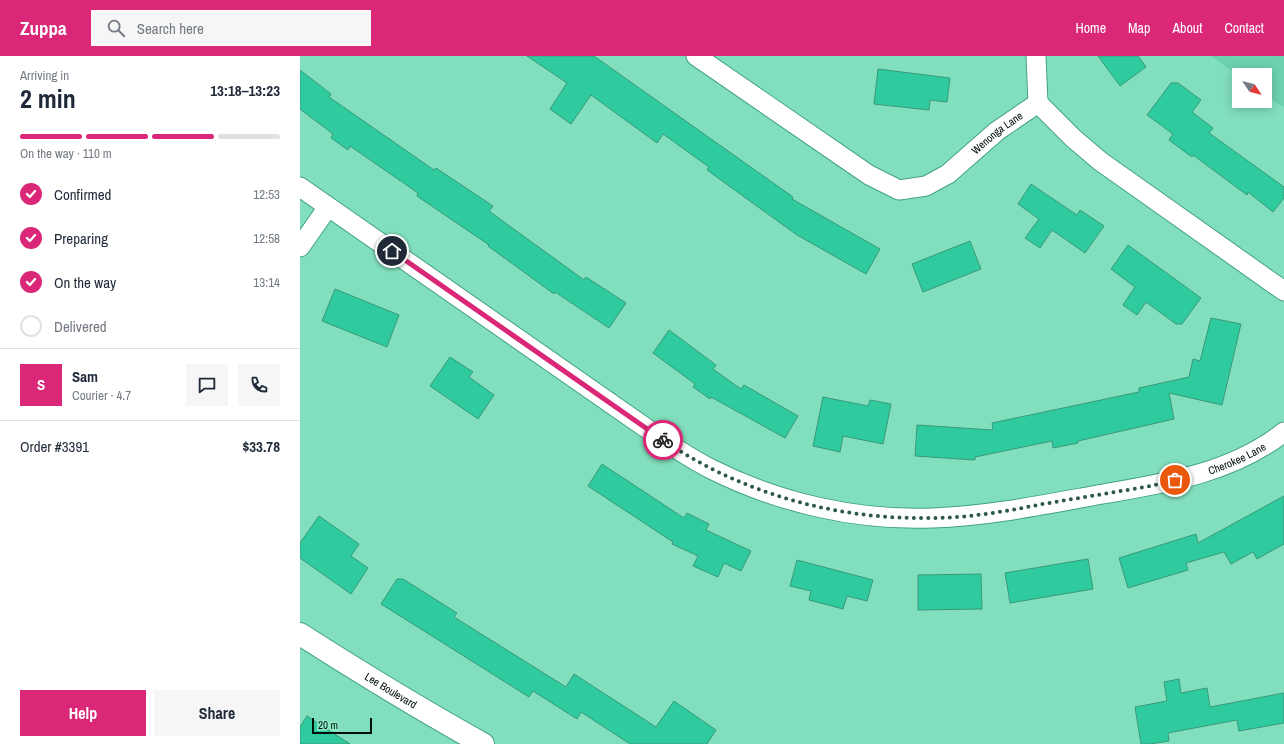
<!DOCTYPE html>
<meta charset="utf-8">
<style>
:root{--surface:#fff;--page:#f6f6f7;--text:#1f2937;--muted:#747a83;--line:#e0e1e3;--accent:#db2777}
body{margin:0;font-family:"Archivo Narrow",sans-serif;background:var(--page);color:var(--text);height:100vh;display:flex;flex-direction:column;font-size:15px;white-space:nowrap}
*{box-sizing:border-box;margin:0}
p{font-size:13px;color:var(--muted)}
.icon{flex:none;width:22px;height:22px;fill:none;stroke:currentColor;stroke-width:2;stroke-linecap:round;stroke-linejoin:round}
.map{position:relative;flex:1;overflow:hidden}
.details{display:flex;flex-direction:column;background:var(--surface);width:300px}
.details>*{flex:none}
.needle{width:26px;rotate:125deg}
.controls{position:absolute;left:932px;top:12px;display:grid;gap:8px}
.controls a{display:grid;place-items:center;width:40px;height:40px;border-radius:0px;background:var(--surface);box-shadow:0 2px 10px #0003;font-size:20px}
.scale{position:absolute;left:12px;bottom:10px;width:60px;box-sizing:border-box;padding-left:4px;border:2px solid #00110a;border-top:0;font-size:11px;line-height:14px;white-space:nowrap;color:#00110a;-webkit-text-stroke:3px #8fecca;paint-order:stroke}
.pin{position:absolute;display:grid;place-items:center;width:34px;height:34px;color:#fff;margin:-17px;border:2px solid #fff;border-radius:50%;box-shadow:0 1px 4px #0007}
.courier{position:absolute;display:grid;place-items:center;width:40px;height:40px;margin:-20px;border:3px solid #db2777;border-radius:50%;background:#fff;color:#222;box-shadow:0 1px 5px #0007}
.headline em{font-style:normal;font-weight:800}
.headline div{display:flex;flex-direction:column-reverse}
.headline{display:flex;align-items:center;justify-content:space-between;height:68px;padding:0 20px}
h1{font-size:26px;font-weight:800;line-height:30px}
.bar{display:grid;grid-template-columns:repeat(4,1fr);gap:6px 4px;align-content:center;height:48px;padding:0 20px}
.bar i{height:5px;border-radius:3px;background:var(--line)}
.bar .selected{background:var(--accent)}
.bar p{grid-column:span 4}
.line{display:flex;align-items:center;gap:10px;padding:0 20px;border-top:1px solid var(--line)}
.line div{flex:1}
.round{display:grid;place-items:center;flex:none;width:42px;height:42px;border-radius:0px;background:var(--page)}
ol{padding:0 20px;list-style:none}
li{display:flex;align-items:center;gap:12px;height:44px}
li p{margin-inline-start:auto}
li .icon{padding:4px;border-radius:50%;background:var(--accent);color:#fff;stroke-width:4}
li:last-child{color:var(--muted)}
li i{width:22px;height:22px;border:2px solid var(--line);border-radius:50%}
.action{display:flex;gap:8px;margin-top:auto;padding:8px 20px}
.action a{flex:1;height:46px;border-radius:0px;background:var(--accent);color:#fff;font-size:16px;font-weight:800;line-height:46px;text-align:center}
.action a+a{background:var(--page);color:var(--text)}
header{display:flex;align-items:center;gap:24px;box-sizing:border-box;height:56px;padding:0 20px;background:var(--accent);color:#fff}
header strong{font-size:19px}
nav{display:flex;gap:22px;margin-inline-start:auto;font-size:14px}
.search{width:280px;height:36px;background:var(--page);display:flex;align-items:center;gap:10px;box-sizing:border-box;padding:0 14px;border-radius:0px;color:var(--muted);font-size:15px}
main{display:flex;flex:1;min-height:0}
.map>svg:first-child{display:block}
.built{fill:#6cd2ae}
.building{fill:#2fcb9f;stroke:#39997a}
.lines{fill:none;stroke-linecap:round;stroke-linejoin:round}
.minor-casing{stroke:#43a283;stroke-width:21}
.tertiary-casing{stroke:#43a283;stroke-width:24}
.minor{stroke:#fff;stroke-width:19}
.tertiary{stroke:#fff;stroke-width:22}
.done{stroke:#2e5949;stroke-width:4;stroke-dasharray:0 7.2}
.route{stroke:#db2777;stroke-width:5}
.labels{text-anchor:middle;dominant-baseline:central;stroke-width:3;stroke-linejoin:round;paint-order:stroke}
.street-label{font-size:11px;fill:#00110a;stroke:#8fecca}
</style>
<header>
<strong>Zuppa</strong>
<div class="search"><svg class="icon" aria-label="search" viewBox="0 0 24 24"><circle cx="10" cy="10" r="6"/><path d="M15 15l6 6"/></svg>Search here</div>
<nav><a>Home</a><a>Map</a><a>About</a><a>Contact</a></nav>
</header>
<main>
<section class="details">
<div class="headline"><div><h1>2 min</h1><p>Arriving in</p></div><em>13:18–13:23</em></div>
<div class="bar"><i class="selected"></i><i class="selected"></i><i class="selected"></i><i></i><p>On the way · 110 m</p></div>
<ol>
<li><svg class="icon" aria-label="check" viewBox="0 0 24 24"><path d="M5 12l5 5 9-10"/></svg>Confirmed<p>12:53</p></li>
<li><svg class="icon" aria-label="check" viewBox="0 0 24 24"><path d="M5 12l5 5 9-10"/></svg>Preparing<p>12:58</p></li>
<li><svg class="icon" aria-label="check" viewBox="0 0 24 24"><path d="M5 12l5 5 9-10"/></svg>On the way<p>13:14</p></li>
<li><i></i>Delivered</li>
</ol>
<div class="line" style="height:72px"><b class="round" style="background:var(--accent);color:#fff">S</b><div><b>Sam</b><p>Courier · 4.7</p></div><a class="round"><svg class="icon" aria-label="chat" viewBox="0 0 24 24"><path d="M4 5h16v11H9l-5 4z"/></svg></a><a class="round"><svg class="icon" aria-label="phone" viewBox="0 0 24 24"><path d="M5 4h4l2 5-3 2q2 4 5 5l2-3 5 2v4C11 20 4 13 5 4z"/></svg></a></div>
<div class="line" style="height:52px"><div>Order #3391</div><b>$33.78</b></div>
<div class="action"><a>Help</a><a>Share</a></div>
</section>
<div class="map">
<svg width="984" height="688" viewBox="0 0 984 688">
<rect width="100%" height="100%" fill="#82dfbd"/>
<!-- built -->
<path class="built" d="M911,0h73v52l-19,-14v-19l-26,1z"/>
<!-- building -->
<path class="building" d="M227,0h67l199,141 -1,2 88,50 -14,25 -69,-39 -90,-65 2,-3 -46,-33 -6,9 -66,-48 -20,29 -21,-15 17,-26z
M798,0h40l8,11 -26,19z
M578,13l72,9 -3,24 -17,-2 -1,10 -55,-6z
M0,14l31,24 -2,3 105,73 2,-2 57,38 -4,5 95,69 2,-3 40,26 -17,25 -54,-36 -1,2 -66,-48 1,-1 -72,-49 1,-3 -68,-47 -2,4 -17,-12 2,-4 -33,-25z
M871,27h7l23,17 -9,12 21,16 -4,5 75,54v11l-11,14 -25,-20 -1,3 -54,-40 -1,2 -23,-17 4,-6 -26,-19z
M731,128l46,31 3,-5 24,16 -19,27 -33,-23 -12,18 -15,-10 14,-19 -21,-15z
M670,185l11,28 -58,23 -11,-28z
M828,189l73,53 -19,26h-6l-30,-22 -9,13 -14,-10 12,-18 -24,-18z
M35,233l64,26 -12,32 -65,-26z
M911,262l30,6 -19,81 -53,-12 5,26 -96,22v2l-25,5 -1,-7 -77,16v3l-60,-4 2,-31 76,5 -1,-7 147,-31v-4l50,-11 4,-18 7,2z
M369,274l47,35 -3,4 28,20 3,-4 54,31 -13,22 -74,-41 -1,2 -17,-12 2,-3 -42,-31z
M150,301l23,15 -4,5 25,18 -16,24 -48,-33z
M523,341l45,9 2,-6 21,4 -8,40 -40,-8 -3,16 -27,-6z
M302,408l82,54 3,-5 22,11 -3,6 45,21 -10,20 -17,-8 -6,14 -25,-11 5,-10 -26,-12 1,-2 -85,-56z
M984,440v48l-27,15 -4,-7 -22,12 -7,-12 -38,11 2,7 -60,18 -9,-30 77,-24 2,9z
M19,460l40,28 -8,12 17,12 -17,26 -51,-36v-15z
M788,503l5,30 -83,14 -5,-30z
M497,504l76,20 -6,21 -20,-5 -4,13 -34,-9 2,-9 -21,-5z
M681,518l1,35 -64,1v-35z
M97,523h6l54,34 -3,4 112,70 8,-13 82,53 18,-26 42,29 -9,14h-77l-49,-32 -4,7 -44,-28 -4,6 -148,-93z
M879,623l2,14 26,-5 3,19 74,-14v30l-45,8 -2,-11 -69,13 1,8 -19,3h-9l-6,-37 32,-6 -3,-19z
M7,660l43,28h-50v-17z"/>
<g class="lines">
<defs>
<g id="minor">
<path id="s1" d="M396,0l173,119 30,15 27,-4 22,-12 49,-43 41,-28"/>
<path d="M736,0l2,47"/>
<path d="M738,47l35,35 27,23 184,130"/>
<path id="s2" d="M0,131l369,257c14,9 28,18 42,25 68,34 146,52 222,49 57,-2 114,-14 170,-24 63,-11 129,-21 181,-62"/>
<path d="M0,191l28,-40"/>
</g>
<g id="tertiary">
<path id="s3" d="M0,578c61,39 120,75 183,110"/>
</g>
</defs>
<!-- minor casing -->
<use href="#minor" class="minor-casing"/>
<!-- tertiary casing -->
<use href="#tertiary" class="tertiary-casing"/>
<!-- minor -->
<use href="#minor" class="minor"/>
<!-- tertiary -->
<use href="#tertiary" class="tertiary"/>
</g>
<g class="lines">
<!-- done -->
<path class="done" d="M363,384c79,54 174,80 269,78 37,0 75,-7 111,-14 36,-6 72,-12 108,-18l24,-6"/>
<!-- route -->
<path class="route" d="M92,195l271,189"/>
</g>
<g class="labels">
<!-- street labels -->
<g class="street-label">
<text stroke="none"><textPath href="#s1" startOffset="360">Wenonga Lane</textPath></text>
<text stroke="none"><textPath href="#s2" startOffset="1039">Cherokee Lane</textPath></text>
<text stroke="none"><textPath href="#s3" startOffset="107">Lee Boulevard</textPath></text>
</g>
</g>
</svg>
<div class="controls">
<a><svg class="needle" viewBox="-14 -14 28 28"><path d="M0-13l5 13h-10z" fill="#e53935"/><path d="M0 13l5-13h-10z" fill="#747a83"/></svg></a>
</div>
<div class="scale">20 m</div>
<div class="pin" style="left:875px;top:424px;background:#ea580c"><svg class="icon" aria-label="bag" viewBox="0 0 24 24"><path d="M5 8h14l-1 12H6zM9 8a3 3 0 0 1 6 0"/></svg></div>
<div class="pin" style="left:92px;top:195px;background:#1f2937"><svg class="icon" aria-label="home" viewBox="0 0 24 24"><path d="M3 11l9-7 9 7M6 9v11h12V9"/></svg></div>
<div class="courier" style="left:363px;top:384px"><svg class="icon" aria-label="bike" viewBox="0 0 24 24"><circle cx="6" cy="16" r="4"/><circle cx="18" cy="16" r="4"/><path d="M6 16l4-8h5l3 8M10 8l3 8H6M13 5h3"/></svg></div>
</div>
</main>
